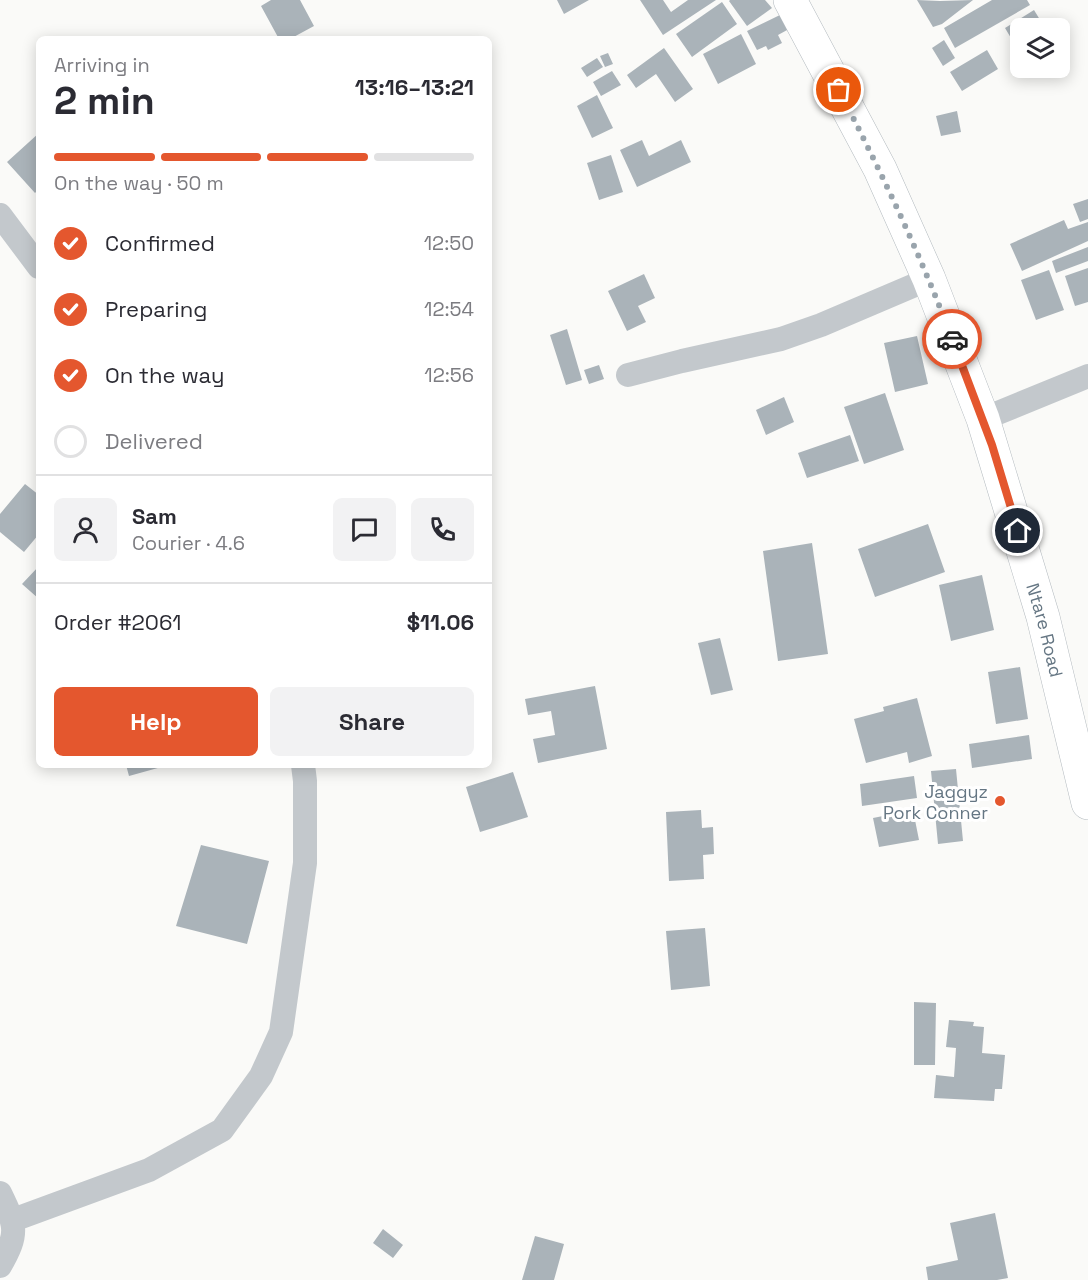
<!DOCTYPE html>
<meta charset="utf-8">
<style>
:root{--surface:#fff;--page:#f2f2f3;--text:#2b2b33;--muted:#7c7c81;--line:#e1e1e2;--accent:#e4572e}
body{margin:0;font-family:"Space Grotesk",sans-serif;background:var(--page);color:var(--text);height:100vh;display:flex;flex-direction:column;font-size:22px;white-space:nowrap}
*{box-sizing:border-box;margin:0}
p{font-size:20px;color:var(--muted)}
.icon{flex:none;width:33px;height:33px;fill:none;stroke:currentColor;stroke-width:2;stroke-linecap:round;stroke-linejoin:round}
.map{position:relative;flex:1;overflow:hidden}
.drawer{position:absolute;left:36px;top:36px;width:456px;height:732px;display:flex;flex-direction:column;background:var(--surface);border-radius:9px;box-shadow:0 3px 15px #0003}
.drawer>*{flex:none}
.fabs{position:absolute;left:1010px;top:18px;display:grid;gap:12px}
.fabs a{display:grid;place-items:center;width:60px;height:60px;border-radius:9px;background:var(--surface);box-shadow:0 3px 15px #0003;font-size:30px}
.pin{position:absolute;display:grid;place-items:center;width:51px;height:51px;color:#fff;margin:-26px;border:3px solid #fff;border-radius:50%;box-shadow:0 2px 6px #0007}
.courier{position:absolute;display:grid;place-items:center;width:60px;height:60px;margin:-30px;border:4px solid #e4572e;border-radius:50%;background:#fff;color:#222;box-shadow:0 2px 8px #0007}
.headline em{font-style:normal;font-weight:700}
.headline div{display:flex;flex-direction:column-reverse}
.headline{display:flex;align-items:center;justify-content:space-between;height:102px;padding:0 18px}
h1{font-size:39px;font-weight:700;line-height:45px}
.bar{display:grid;grid-template-columns:repeat(4,1fr);gap:9px 6px;align-content:center;height:72px;padding:0 18px}
.bar i{height:8px;border-radius:4px;background:var(--line)}
.bar .on{background:var(--accent)}
.bar p{grid-column:span 4}
.line{display:flex;align-items:center;gap:15px;padding:0 18px;border-top:2px solid var(--line)}
.line div{flex:1}
.round{display:grid;place-items:center;flex:none;width:63px;height:63px;border-radius:9px;background:var(--page)}
ol{padding:0 18px;list-style:none}
li{display:flex;align-items:center;gap:18px;height:66px}
li p{margin-inline-start:auto}
li .icon{padding:6px;border-radius:50%;background:var(--accent);color:#fff;stroke-width:4}
li:last-child{color:var(--muted)}
li i{width:33px;height:33px;border:3px solid var(--line);border-radius:50%}
.primary-button{display:flex;gap:12px;margin-top:auto;padding:12px 18px}
.primary-button a{flex:1;height:69px;border-radius:9px;background:var(--accent);color:#fff;font-size:24px;font-weight:700;line-height:69px;text-align:center}
.primary-button a+a{background:var(--page);color:var(--text)}
.map>svg:first-child{display:block}
.building{fill:#aab3b9}
.lines{fill:none;stroke-linecap:round;stroke-linejoin:round}
.secondary-casing{stroke:#b3babf;stroke-width:34}
.street{stroke:#c3c8cc;stroke-width:24}
.secondary{stroke:#fff;stroke-width:33}
.done{stroke:#99a4ac;stroke-width:6;stroke-dasharray:0 10.8}
.route{stroke:#e4572e;stroke-width:8}
.poi-dot{fill:#e4572e;stroke:#fff;stroke-width:2}
.labels{text-anchor:middle;dominant-baseline:central;stroke-width:6;stroke-linejoin:round;paint-order:stroke}
.street-label{font-size:18px;fill:#657683;stroke:#fff}
.poi-label{font-size:18px;fill:#657683;stroke:#fff;text-anchor:end}
</style>
<div class="map">
<svg width="1088" height="1280" viewBox="0 0 1088 1280">
<rect width="100%" height="100%" fill="#fafaf8"/>
<!-- building -->
<path class="building" d="M271,0h29l14,26 -24,13h-11l-18,-33z
M557,0h32l-25,14z
M640,0h23l8,12 17,-12h28l-53,35z
M730,0h35l7,8 -25,18 -18,-25z
M917,0l23,1 33,-1 -31,24 -9,3z
M992,0h35l3,5 -75,43 -11,-20z
M722,2l15,22 -45,33 -16,-23z
M1034,10l11,18h-25v25l-15,-25z
M782,14l7,15 -11,6 4,8 -14,7 -2,-4 -9,4 -10,-19z
M741,34l15,30 -38,20 -15,-30z
M944,40l11,18 -12,8 -11,-18z
M664,48l29,41 -18,13 -19,-28 -20,14 -9,-13z
M987,50l11,19 -36,22 -12,-19z
M608,53l5,11 -8,3 -5,-11z
M597,58l6,9 -16,10 -6,-9z
M612,71l9,14 -20,11 -8,-14z
M597,95l16,33 -21,10 -15,-32z
M957,111l4,21 -20,4 -5,-20z
M39,133v56l-4,4 -28,-31z
M642,140l7,16 32,-16 10,22 -54,25 -17,-37z
M611,155l12,37 -24,8 -12,-37z
M1088,199v20l-8,3 -7,-18z
M1064,220l4,9 20,-7v19l-66,30 -12,-27z
M1088,247v14l-32,12 -4,-12z
M1088,268v34l-13,4 -10,-30z
M1049,270l15,40 -28,10 -15,-40z
M644,274l11,24 -17,8 8,16 -19,9 -19,-40z
M567,329l15,51 -16,5 -16,-50z
M917,336l11,48 -33,8 -11,-49z
M599,365l5,14 -15,5 -5,-14z
M885,393l19,57 -40,14 -20,-57z
M784,397l10,25 -28,13 -10,-25z
M850,435l9,26 -52,17 -9,-25z
M25,484l14,11v39l-15,18 -24,-20v-18z
M928,524l17,48 -70,25 -17,-48z
M812,543l16,111 -50,7 -15,-110z
M39,566v33l-17,-15z
M982,575l12,55 -43,11 -12,-56z
M720,638l13,52 -22,5 -13,-52z
M1020,667l8,52 -32,5 -8,-52z
M595,686l12,63 -69,14 -5,-24 22,-4 -4,-24 -23,4 -3,-16z
M917,698l15,58 -23,7 -2,-11 -41,11 -12,-44 30,-8 -1,-4z
M1029,735l3,24 -60,9 -3,-24z
M126,765h39v1l-36,10z
M956,769l7,72 -25,3 -7,-73z
M513,772l15,45 -48,15 -14,-45z
M914,776l3,22 -55,8 -2,-22z
M701,810l1,18 11,-1 1,27 -11,1 1,24 -35,2 -3,-69z
M913,810l6,30 -40,7 -6,-29z
M201,845l68,16 -22,83 -71,-18z
M705,928l5,58 -39,4 -5,-59z
M914,1002l22,1 -1,62h-21z
M949,1020l25,2 -1,4 11,1 -2,26 23,2 -3,34h-7l-1,12 -60,-3 2,-23 18,2 2,-29 -10,-1z
M995,1213l13,65 -11,2h-69l-2,-13 32,-7 -8,-37z
M383,1229l20,16 -10,13 -20,-15z
M535,1236l29,8 -10,36h-32z"/>
<g class="lines">
<defs>
<g id="secondary">
<path id="s1" d="M790,0l90,169 49,110 54,140 60,198 45,186"/>
</g>
</defs>
<!-- secondary casing -->
<use href="#secondary" class="secondary-casing"/>
<!-- street -->
<path class="street" d="M0,215l39,52
M628,375l54,-14 99,-22 40,-14 108,-46
M983,419l105,-43
M0,1193c16,33 19,40 0,73
M13,1220l136,-50 73,-40 39,-54 20,-44 24,-169v-82l-2,-16"/>
<!-- secondary -->
<use href="#secondary" class="secondary"/>
</g>
<g class="lines">
<!-- done -->
<path class="done" d="M839,90c42,82 81,163 113,249"/>
<!-- route -->
<path class="route" d="M952,339l40,106 26,86"/>
</g>
<!-- markers -->
<circle class="poi-dot" cx="1000" cy="801" r="6"/>
<g class="labels">
<!-- street labels -->
<g class="street-label">
<text stroke="none"><textPath href="#s1" startOffset="682">Ntare Road</textPath></text>
</g>
<!-- poi labels -->
<g class="poi-label">
<text x="988" y="791">Jaggyz<tspan x="988" dy="21">Pork Conner</tspan></text>
</g>
</g>
</svg>
<div class="fabs">
<a><svg class="icon" aria-label="layers" viewBox="0 0 24 24"><path d="M12 4l9 5-9 5-9-5zM3 14l9 5 9-5"/></svg></a>
</div>
<div class="pin" style="left:839px;top:90px;background:#ea580c"><svg class="icon" aria-label="bag" viewBox="0 0 24 24"><path d="M5 8h14l-1 12H6zM9 8a3 3 0 0 1 6 0"/></svg></div>
<div class="pin" style="left:1018px;top:531px;background:#1f2937"><svg class="icon" aria-label="home" viewBox="0 0 24 24"><path d="M3 11l9-7 9 7M6 9v11h12V9"/></svg></div>
<div class="courier" style="left:952px;top:339px"><svg class="icon" aria-label="car" viewBox="0 0 24 24"><path d="M5 17H2v-5l4-1 3-4h7l3 4 3 1v5h-3M9 17h6M6 11h13"/><circle cx="7" cy="17" r="2"/><circle cx="17" cy="17" r="2"/></svg></div>
<section class="drawer">
<div class="headline"><div><h1>2 min</h1><p>Arriving in</p></div><em>13:16–13:21</em></div>
<div class="bar"><i class="on"></i><i class="on"></i><i class="on"></i><i></i><p>On the way · 50 m</p></div>
<ol>
<li><svg class="icon" aria-label="check" viewBox="0 0 24 24"><path d="M5 12l5 5 9-10"/></svg>Confirmed<p>12:50</p></li>
<li><svg class="icon" aria-label="check" viewBox="0 0 24 24"><path d="M5 12l5 5 9-10"/></svg>Preparing<p>12:54</p></li>
<li><svg class="icon" aria-label="check" viewBox="0 0 24 24"><path d="M5 12l5 5 9-10"/></svg>On the way<p>12:56</p></li>
<li><i></i>Delivered</li>
</ol>
<div class="line" style="height:108px"><a class="round"><svg class="icon" aria-label="person" viewBox="0 0 24 24"><circle cx="12" cy="8" r="4"/><path d="M4 21q1-7 8-7t8 7"/></svg></a><div><b>Sam</b><p>Courier · 4.6</p></div><a class="round"><svg class="icon" aria-label="chat" viewBox="0 0 24 24"><path d="M4 5h16v11H9l-5 4z"/></svg></a><a class="round"><svg class="icon" aria-label="phone" viewBox="0 0 24 24"><path d="M5 4h4l2 5-3 2q2 4 5 5l2-3 5 2v4C11 20 4 13 5 4z"/></svg></a></div>
<div class="line" style="height:78px"><div>Order #2061</div><b>$11.06</b></div>
<div class="primary-button"><a>Help</a><a>Share</a></div>
</section>
</div>
